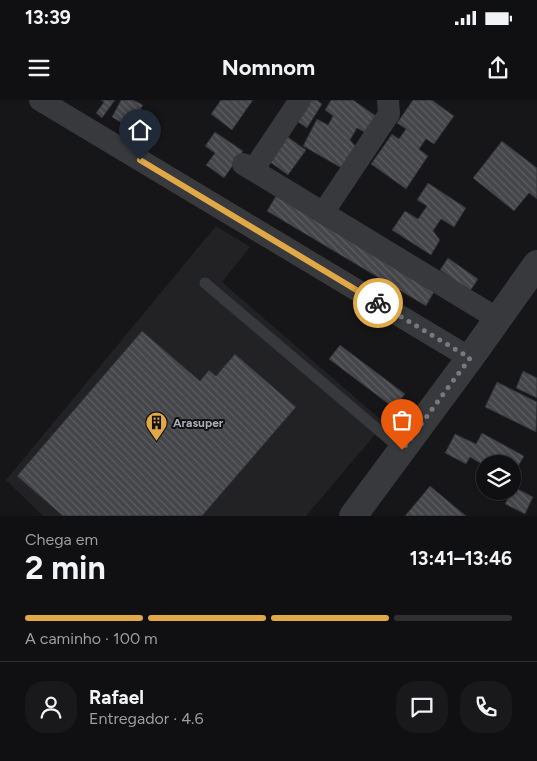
<!DOCTYPE html>
<html lang="pt">
<meta charset="utf-8">
<style>
:root{--surface:#101012;--page:#19191b;--text:#f1f3f6;--muted:#9c9d9f;--line:#303032;--accent:#e0a846}
body{margin:0;font-family:Figtree,sans-serif;background:var(--page);color:var(--text);height:100vh;display:flex;flex-direction:column;font-size:19px;white-space:nowrap}
*{box-sizing:border-box;margin:0}
p{font-size:16px;color:var(--muted)}
.icon{flex:none;width:28px;height:28px;fill:none;stroke:currentColor;stroke-width:2;stroke-linecap:round;stroke-linejoin:round}
.map{position:relative;height:416px;overflow:hidden}
.side{display:flex;flex-direction:column;background:var(--surface);flex:1}
.side>*{flex:none}
.buttons{position:absolute;left:476px;top:355px;display:grid;gap:10px}
.buttons a{display:grid;place-items:center;width:45px;height:45px;border-radius:50%;background:var(--surface);box-shadow:0 1px 4px #0004,0 0 0 1px var(--line);font-size:25px}
.pin{position:absolute;display:grid;place-items:center;width:42px;height:42px;color:#fff;margin:-51px -21px;border-radius:50% 50% 50% 0;rotate:-45deg;box-shadow:0 0 5px #0007}
.pin .icon{rotate:45deg}
.courier{position:absolute;display:grid;place-items:center;width:50px;height:50px;margin:-25px;border:4px solid #e0a846;border-radius:50%;background:#fff;color:#222;box-shadow:0 1px 6px #0007}
.overview em{font-style:normal;font-weight:700}
.overview div{display:flex;flex-direction:column-reverse}
.overview{display:flex;align-items:center;justify-content:space-between;height:85px;padding:0 25px}
h1{font-size:32px;font-weight:700;line-height:38px}
.bar{display:grid;grid-template-columns:repeat(4,1fr);gap:8px 5px;align-content:center;height:60px;padding:0 25px}
.bar i{height:6px;border-radius:4px;background:var(--line)}
.bar .active{background:var(--accent)}
.bar p{grid-column:span 4}
.line{display:flex;align-items:center;gap:12px;padding:0 25px;border-top:1px solid var(--line)}
.line div{flex:1}
.round{display:grid;place-items:center;flex:none;width:52px;height:52px;border-radius:20px;background:var(--page)}
.status{display:flex;justify-content:space-between;align-items:center;height:35px;padding:0 25px;background:var(--surface);direction:ltr}
.status svg{height:14px;fill:currentColor}
header{display:flex;justify-content:space-between;align-items:center;height:65px;padding:0 25px;background:var(--surface);font-size:22px;font-weight:700}
.map>svg:first-child{display:block}
.built{fill:#222225}
.building{fill:url(#building-back-hatch);stroke:#303034}
.lines{fill:none;stroke-linecap:round;stroke-linejoin:round}
.service{stroke:#38393c;stroke-width:11}
.minor{stroke:#38393c;stroke-width:22}
.tertiary{stroke:#38393c;stroke-width:28}
.done{stroke:#76797f;stroke-width:5;stroke-dasharray:0 9}
.route{stroke:#e0a846;stroke-width:6}
.labels{text-anchor:middle;dominant-baseline:central;stroke-width:4;stroke-linejoin:round;paint-order:stroke}
.poi-label{font-size:12px;font-weight:bold;fill:#aaaeb6;stroke:#111113;text-anchor:start}
</style>
<div class="status"><b>13:39</b><svg viewBox="0 0 49 12"><path d="M0 12V9h3v3zM5 12V6h3v6zM10 12V3h3v9zM15 12V0h3v12zM26 1h20v11H26zM47 4h2v5h-2z"/></svg></div>
<header><svg class="icon" aria-label="menu" viewBox="0 0 24 24"><path d="M4 6h16M4 12h16M4 18h16"/></svg>Nomnom<svg class="icon" aria-label="share" viewBox="0 0 24 24"><path d="M12 15V3M7 8l5-5 5 5M5 13v7h14v-7"/></svg></header>
<div class="map">
<svg width="537" height="416" viewBox="0 0 537 416">
<defs>
<pattern id="building-back-hatch" width="6" height="6" patternUnits="userSpaceOnUse" patternTransform="scale(1.25)"><rect width="6" height="6" fill="#45464a"/><path d="M-1 5l2 2M0 0l6 6M5-1l2 2" fill="none" stroke="#5d5e62"/></pattern>
</defs>
<rect width="100%" height="100%" fill="#161618"/>
<!-- built -->
<path class="built" d="M216,126l34,21 -28,35 165,143 -8,5 -73,86h-263l-37,-36z"/>
<!-- building -->
<path class="building" d="M101,0h14l-13,18 -6,-5 8,-11z
M121,0h12l10,5 -13,23 -18,-11z
M221,0h32l-21,30 -21,-16z
M307,0h10l5,4 -15,24 -13,-9z
M331,0h22l23,16 -10,17 -9,-5 -7,12 7,8 -12,22 -42,-24 14,-27 11,6 5,-9 -8,-6z
M413,0h19l22,16 -20,28 -8,-5 -7,10 9,7 -22,33 -35,-25 21,-30 7,5 7,-10 -9,-6z
M215,32l28,19 -19,27 -18,-13 9,-12 -10,-7z
M285,35l21,15 -18,25 -21,-15z
M502,41l35,27v31l-8,-6 -15,18 -41,-33z
M428,83l38,25 -12,19 -13,-8 -8,12 7,9 -9,15 -39,-25 13,-19 13,8 9,-13 -10,-6z
M276,96l159,94 -9,16 -159,-95z
M448,158l30,21 -8,12 -30,-21z
M142,231l58,50 9,-11 7,6 19,-22 61,53 -94,109h-139l-46,-40z
M340,245l65,49 -11,14 -65,-49z
M523,271l14,7v20l-21,-10z
M497,282l40,20 -1,30 -51,-25z
M482,333l42,23 -12,21v-13h-27v2l-15,-9 -4,7 -21,-11 10,-19 21,10z
M430,386l36,30h-61z
M514,387l19,10 -8,17 -20,-10z"/>
<g class="lines">
<!-- service -->
<path class="service" d="M205,183l197,167"/>
<!-- minor -->
<path class="minor" d="M40,0l430,258
M243,64l255,155
M253,70l47,-70
M323,113l66,-99 -1,-14"/>
<!-- tertiary -->
<path class="tertiary" d="M353,416l117,-158 67,-94"/>
</g>
<g class="lines">
<!-- done -->
<path class="done" d="M378,203l92,55 -68,92"/>
<!-- route -->
<path class="route" d="M140,60l238,143"/>
</g>
<!-- icons -->
<defs>
<symbol id="building-pin" viewBox="-11 -11 22 30"><path d="M0 17L-7.5 6A9.5 9.5 0 1 1 7.5 6Z" fill="#e0a846" stroke="#111113"/><path d="M-4-6H4V6H1V3H-1V6H-4ZM-2.5-4.3h1.7v1.8h-1.7ZM.8-4.3h1.7v1.8H.8ZM-2.5-1h1.7V.8h-1.7ZM.8-1h1.7V.8H.8Z" fill="#111"/></symbol>
</defs>
<g fill-rule="evenodd">
<use href="#building-pin" x="144" y="310" width="25" height="34"/>
</g>
<g class="labels">
<!-- poi labels -->
<g class="poi-label">
<text x="173" y="323">Arasuper</text>
</g>
</g>
</svg>
<div class="buttons">
<a><svg class="icon" aria-label="layers" viewBox="0 0 24 24"><path d="M12 4l9 5-9 5-9-5zM3 14l9 5 9-5"/></svg></a>
</div>
<div class="pin" style="left:402px;top:350px;background:#ea580c"><svg class="icon" aria-label="bag" viewBox="0 0 24 24"><path d="M5 8h14l-1 12H6zM9 8a3 3 0 0 1 6 0"/></svg></div>
<div class="pin" style="left:140px;top:60px;background:#1f2937"><svg class="icon" aria-label="home" viewBox="0 0 24 24"><path d="M3 11l9-7 9 7M6 9v11h12V9"/></svg></div>
<div class="courier" style="left:378px;top:203px"><svg class="icon" aria-label="bike" viewBox="0 0 24 24"><circle cx="6" cy="16" r="4"/><circle cx="18" cy="16" r="4"/><path d="M6 16l4-8h5l3 8M10 8l3 8H6M13 5h3"/></svg></div>
</div>
<section class="side">
<div class="overview"><div><h1>2 min</h1><p>Chega em</p></div><em>13:41–13:46</em></div>
<div class="bar"><i class="active"></i><i class="active"></i><i class="active"></i><i></i><p>A caminho · 100 m</p></div>
<div class="line" style="height:90px"><a class="round"><svg class="icon" aria-label="person" viewBox="0 0 24 24"><circle cx="12" cy="8" r="4"/><path d="M4 21q1-7 8-7t8 7"/></svg></a><div><b>Rafael</b><p>Entregador · 4.6</p></div><a class="round"><svg class="icon" aria-label="chat" viewBox="0 0 24 24"><path d="M4 5h16v11H9l-5 4z"/></svg></a><a class="round"><svg class="icon" aria-label="phone" viewBox="0 0 24 24"><path d="M5 4h4l2 5-3 2q2 4 5 5l2-3 5 2v4C11 20 4 13 5 4z"/></svg></a></div>
</section>
